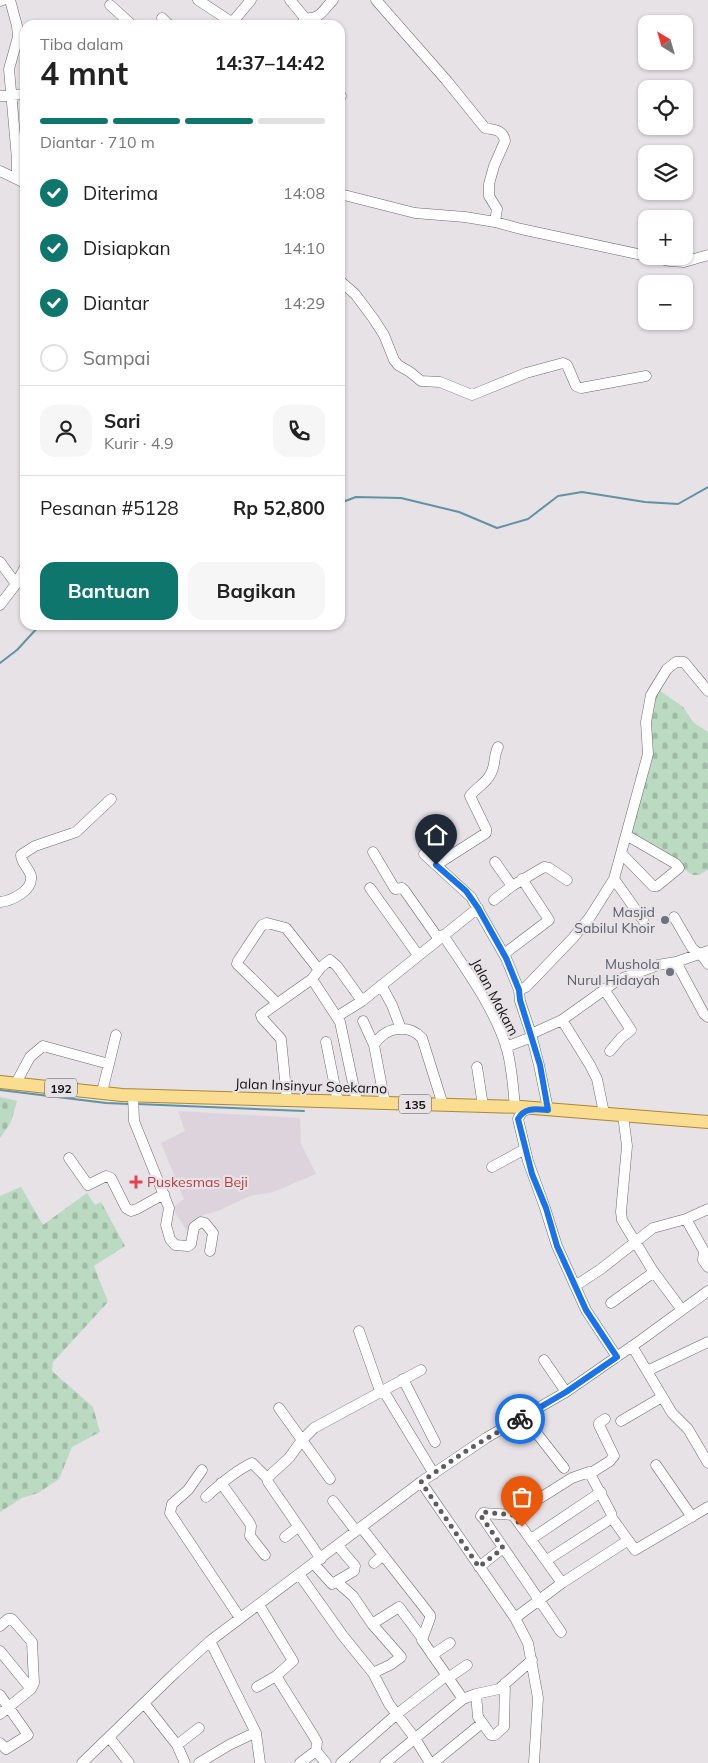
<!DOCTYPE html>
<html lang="id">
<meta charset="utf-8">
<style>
:root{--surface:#fff;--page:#f6f6f6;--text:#222;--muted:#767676;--line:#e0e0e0;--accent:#0f766e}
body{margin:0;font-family:Mulish,sans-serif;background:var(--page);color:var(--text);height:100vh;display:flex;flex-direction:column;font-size:19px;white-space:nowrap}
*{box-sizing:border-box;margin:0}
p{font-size:16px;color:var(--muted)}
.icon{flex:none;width:28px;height:28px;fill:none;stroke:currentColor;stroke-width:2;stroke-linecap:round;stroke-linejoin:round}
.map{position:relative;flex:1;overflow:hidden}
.drawer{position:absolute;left:20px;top:20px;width:325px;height:610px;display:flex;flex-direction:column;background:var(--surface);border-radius:15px;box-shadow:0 1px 4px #0004}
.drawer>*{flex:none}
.needle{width:32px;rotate:323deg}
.fabs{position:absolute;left:638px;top:15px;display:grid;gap:10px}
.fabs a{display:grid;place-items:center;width:55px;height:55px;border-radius:10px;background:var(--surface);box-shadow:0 1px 4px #0004;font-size:25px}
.pin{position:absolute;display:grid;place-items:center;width:42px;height:42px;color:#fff;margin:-51px -21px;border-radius:50% 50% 50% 0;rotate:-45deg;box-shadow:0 0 5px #0007}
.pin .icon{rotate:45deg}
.courier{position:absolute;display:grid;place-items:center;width:50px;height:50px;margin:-25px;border:4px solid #1a73e8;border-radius:50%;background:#fff;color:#222;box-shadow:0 1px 6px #0007}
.head em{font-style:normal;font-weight:700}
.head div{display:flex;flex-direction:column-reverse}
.head{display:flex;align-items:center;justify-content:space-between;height:85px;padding:0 20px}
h1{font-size:32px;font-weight:700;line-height:38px}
.bar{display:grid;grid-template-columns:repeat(4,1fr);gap:8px 5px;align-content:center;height:60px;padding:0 20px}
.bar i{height:6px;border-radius:4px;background:var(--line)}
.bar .selected{background:var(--accent)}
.bar p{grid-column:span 4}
.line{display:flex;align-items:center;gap:12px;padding:0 20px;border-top:1px solid var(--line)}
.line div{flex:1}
.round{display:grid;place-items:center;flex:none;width:52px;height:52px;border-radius:15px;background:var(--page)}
ol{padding:0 20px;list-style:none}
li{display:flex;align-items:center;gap:15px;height:55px}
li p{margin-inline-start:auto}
li .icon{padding:5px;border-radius:50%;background:var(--accent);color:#fff;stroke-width:4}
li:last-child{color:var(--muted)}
li i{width:28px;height:28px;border:2px solid var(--line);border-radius:50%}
.action{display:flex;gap:10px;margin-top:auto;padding:10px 20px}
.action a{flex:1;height:58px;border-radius:15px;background:var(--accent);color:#fff;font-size:20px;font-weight:700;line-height:58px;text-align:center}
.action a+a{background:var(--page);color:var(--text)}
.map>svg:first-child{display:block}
.built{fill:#ddd3dc}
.cemetery{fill:url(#cemetery-stones)}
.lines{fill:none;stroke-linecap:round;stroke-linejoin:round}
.stream{stroke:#6093a4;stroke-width:2}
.minor-casing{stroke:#6d6a6d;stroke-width:11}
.major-casing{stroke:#a98836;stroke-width:14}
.minor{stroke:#fff;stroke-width:10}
.major{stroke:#fbdd91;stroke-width:12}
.done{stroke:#5e5c5e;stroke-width:5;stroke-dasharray:0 9}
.route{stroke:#1a73e8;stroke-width:6}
.worship-dot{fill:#6b7280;stroke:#e6e2e5;stroke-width:2}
.health-dot{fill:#e0444e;stroke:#e6e2e5;stroke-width:2}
.labels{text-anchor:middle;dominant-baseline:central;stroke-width:4.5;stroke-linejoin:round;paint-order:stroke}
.shield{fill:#e6e2e5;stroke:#545253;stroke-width:1}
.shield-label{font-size:12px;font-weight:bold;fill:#151415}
.worship-label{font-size:14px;fill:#5b616d;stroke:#e6e2e5;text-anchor:end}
.street-label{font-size:14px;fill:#151415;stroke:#e6e2e5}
.health-label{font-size:14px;fill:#be3a42;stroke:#e6e2e5;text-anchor:start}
</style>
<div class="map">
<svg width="708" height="1763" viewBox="0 0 708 1763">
<defs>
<pattern id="cemetery-stones" width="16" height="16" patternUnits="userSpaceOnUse" patternTransform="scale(1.25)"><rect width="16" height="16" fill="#badac1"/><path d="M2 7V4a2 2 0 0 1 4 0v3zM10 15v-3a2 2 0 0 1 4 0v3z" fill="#9fbaa5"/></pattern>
</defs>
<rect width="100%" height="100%" fill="#e6e2e5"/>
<!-- built -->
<path class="built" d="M178,1111l122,7 1,26 15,30 -43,18 -23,4 -32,15 -15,4 -16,16 -15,-23 12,-9 -23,-56 24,-12z"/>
<!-- cemetery -->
<path class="cemetery" d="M659,690l24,17 11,16 14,9v138l-9,5h-6l-59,-37 -3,-5 22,-130z
M0,1097l17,4 -6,21 -11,16z
M21,1187l22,38 44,-32 8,12 6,-3 24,44 -31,20 14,36 -55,60 -1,9 41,36 7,25 -28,15 -13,32 -21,14 -16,5 -22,14v-316z"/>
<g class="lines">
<!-- stream -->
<path class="stream" d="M340,503l16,-6 45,1 58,14 38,16 31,-9 30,-23 24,-4 63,10 33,2 30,-17
M0,663l17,-13 23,-25
M0,1090l106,13 23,1
M137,1104l167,7"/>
<defs>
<path id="minor" d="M10,0l7,26 1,11 -9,32 8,90v19
M198,0l38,25
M290,0l15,18 -3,7
M376,0l71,81 38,47c9,2 18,1 20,13l-11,25 -5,18v12l8,13 -2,13
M0,1l3,-1
M110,5l22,20
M162,18l7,7
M305,18c15,2 18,-8 28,-18
M230,25l21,-25
M0,96l25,-2
M340,96h1
M0,171l25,12
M340,194l75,19 50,4 30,5 26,7 149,32 14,1 24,-7
M340,281l15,13 18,24 11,17 10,25 4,5 12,7 11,9 19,1 32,13 54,-22 37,-10 4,2 9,21 5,2 65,-12
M0,562l16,22
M0,605l16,-21 9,-17
M373,852l22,37 7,-1 3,3 33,47
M621,853l32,33h4l22,-18 -3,-4 -50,-29
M424,854l12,11 50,-32v-4l-16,-33c6,-8 16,-13 20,-21 6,-9 3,-18 8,-28
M495,862l17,24
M436,865l35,32 35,61 13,32 1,11 11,33 8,31 9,44
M614,879l29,41
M370,888l48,67
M494,900l18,-14 32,-19 5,1 18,12
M0,902c11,-1 33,-11 31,-26 -2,-8 -10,-13 -10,-21l14,-9 41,-14 35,-33
M674,917l18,31 12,10 4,6
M443,935c23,35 50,71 63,111 6,19 7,41 9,61
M504,954l45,-34 -27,-41
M676,962l28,52 4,3
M312,979l28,43 17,80
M381,985l11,20 9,24
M604,989l27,41 -10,8 -11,13
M519,990l7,-3 47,-49 17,-21 24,-38 34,-125 -2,-32 5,-27 16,-26 9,-7h8l24,29
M277,1003l-40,-39 1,-3 24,-36 5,-2 19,5 33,42
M338,1016l24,-15 116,-93
M562,1020l28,45 7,14 7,34
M363,1021l11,24
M531,1034l31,-14 56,-40 40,-15 18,-3 32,-11
M326,1042l12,60
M506,1047l26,-10
M477,1067l6,39
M16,1083l14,-26 13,-11 66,18
M102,1092l14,-57
M133,1095l1,26 35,87 -3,17 4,14 5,6 13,1 3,-2 3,-17 7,-5 4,1 8,10 -3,18
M287,1100l-6,-61 -19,-21 -1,-3 51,-36 9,-12 9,-7 7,6 25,35
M385,1103l-11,-58c11,-18 34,-22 48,-7l21,67
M531,1108l-9,4 -4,7 10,42 17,47 12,38 29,64 31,47
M623,1115l4,31 -6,66 1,8 31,51 29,39
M69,1158l19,27 18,-9 5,2 15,30 5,3 6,-2 27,-15
M492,1167l33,-18
M686,1219l18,32 -1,9 5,7
M575,1286l26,-17 52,-41 33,-9 22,-10
M611,1303l43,-31
M359,1331l21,60
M632,1346l40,67 16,16 20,34
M544,1360l22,32
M647,1371l61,-29
M403,1379l32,63
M383,1390l51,84
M279,1408l51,71
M524,1417l40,51
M621,1421l41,-24
M656,1465l36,52
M202,1470l-14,20 -16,14 -2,9 70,105
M591,1473l19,-12 4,-5 -15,-31v-2l6,-4
M421,1482l94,136 13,25 10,55 -4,65
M221,1483l28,39 2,4 -1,10 15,19
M206,1497c14,-13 29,-26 46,-34l15,15
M333,1501l23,30
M513,1515l49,68
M361,1527l69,88v3l-8,22 41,59
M285,1537l13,-10
M531,1539l70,-47
M321,1559l-53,-77 -1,-4 22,-20 13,-18 12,-12 107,-58
M547,1560l65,-42
M374,1563l9,-8
M314,1564l18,20 22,-13 1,-5 -17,-20
M479,1567l24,-19
M299,1574l44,62 30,37 16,31 25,33 16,26
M337,1582l16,14 19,28 29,33 -11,8 -17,8
M515,1618l47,-35 65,-42
M372,1624l27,-17 23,31
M0,1626l8,-7h4l20,23 2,41 -3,6 -31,25
M561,1632l-78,-114 -2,-2 2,-3 30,2 59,-37 17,-6 22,41 1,5 23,32 73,-43
M210,1641l46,92 4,30
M0,1651l31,38
M432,1655l18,-12
M276,1676l37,59 4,7 -1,9 10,12
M448,1678l19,-13
M257,1687l19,-11 17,-15 -34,-56
M476,1694l2,23 13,18h4l9,-8 1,-44
M0,1695l28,40 -22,14 -6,-6
M144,1703l33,42 8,18
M109,1737l20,26
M177,1745l22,-17
M82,1763l94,-91 34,-31 211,-159 65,-44 80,-46 75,-52 67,-49
M199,1763l30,-18 21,-10
M300,1763l16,-12
M341,1763l56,-49 49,-38
M385,1763l78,-64 13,-5 23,-5 33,-29
M433,1763l49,-40"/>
<path id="major" d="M0,1082l122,13 399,12 187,15"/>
</defs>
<!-- minor casing -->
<use href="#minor" class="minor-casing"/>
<!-- major casing -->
<use href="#major" class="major-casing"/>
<!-- minor -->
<use href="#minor" class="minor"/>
<!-- major -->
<use href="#major" class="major"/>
</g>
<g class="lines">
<!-- done -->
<path class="done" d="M520,1419l-51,30 -48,33 58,85 24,-19 -22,-32 2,-4 30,3 9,12"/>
<!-- route -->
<path class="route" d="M436,865l30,26 12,17 28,50 13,32 1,10 20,65 8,45c-13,-1 -23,-3 -30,9l14,55 14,34 11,38 29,64 31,47 -51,35 -46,27"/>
</g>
<!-- markers -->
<g class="worship-dot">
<circle cx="665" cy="920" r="5"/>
<circle cx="670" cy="972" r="5"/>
</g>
<path class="health-dot" d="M133.5 1174.5h5v5h5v5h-5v5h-5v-5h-5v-5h5z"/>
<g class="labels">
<!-- shield labels -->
<g class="shield">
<rect x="45" y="1078.5" width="32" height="19" rx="4"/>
<rect x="399" y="1094.5" width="32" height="19" rx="4"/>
</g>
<g class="shield-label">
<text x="61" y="1088">192</text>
<text x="415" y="1104">135</text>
</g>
<!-- worship labels -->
<g class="worship-label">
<text x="655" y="912">Masjid<tspan x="655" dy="16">Sabilul Khoir</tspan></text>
<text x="660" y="964">Mushola<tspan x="660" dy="16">Nurul Hidayah</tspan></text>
</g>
<!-- street labels -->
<g class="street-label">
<text transform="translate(495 997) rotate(62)">Jalan Makam</text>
<text transform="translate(311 1086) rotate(2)">Jalan Insinyur Soekarno</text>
</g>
<!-- health labels -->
<g class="health-label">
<text x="147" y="1182">Puskesmas Beji</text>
</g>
</g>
</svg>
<div class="fabs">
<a><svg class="needle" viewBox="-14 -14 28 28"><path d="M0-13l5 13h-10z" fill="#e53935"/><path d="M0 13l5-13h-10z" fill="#767676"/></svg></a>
<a><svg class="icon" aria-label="locate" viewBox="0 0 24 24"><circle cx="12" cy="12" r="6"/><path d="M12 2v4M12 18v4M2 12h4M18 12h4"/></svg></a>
<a><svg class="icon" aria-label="layers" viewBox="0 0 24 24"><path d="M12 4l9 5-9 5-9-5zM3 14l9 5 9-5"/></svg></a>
<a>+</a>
<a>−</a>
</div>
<div class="pin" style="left:522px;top:1527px;background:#ea580c"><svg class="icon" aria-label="bag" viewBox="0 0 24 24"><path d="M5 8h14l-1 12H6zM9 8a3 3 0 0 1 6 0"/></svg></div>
<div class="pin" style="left:436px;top:865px;background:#1f2937"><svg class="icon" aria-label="home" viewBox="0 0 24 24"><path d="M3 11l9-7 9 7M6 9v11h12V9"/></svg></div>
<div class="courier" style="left:520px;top:1419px"><svg class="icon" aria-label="bike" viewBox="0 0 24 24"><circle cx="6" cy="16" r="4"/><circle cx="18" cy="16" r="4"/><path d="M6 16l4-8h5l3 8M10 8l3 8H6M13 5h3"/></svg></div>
<section class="drawer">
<div class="head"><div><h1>4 mnt</h1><p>Tiba dalam</p></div><em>14:37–14:42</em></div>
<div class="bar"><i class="selected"></i><i class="selected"></i><i class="selected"></i><i></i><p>Diantar · 710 m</p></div>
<ol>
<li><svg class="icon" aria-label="check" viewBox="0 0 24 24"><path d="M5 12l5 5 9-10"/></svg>Diterima<p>14:08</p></li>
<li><svg class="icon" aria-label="check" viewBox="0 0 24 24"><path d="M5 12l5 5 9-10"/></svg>Disiapkan<p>14:10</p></li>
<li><svg class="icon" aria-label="check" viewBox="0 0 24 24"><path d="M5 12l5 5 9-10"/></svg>Diantar<p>14:29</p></li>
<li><i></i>Sampai</li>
</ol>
<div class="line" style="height:90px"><a class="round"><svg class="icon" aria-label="person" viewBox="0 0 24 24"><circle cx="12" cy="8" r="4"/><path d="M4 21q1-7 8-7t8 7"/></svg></a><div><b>Sari</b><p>Kurir · 4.9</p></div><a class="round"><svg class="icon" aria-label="phone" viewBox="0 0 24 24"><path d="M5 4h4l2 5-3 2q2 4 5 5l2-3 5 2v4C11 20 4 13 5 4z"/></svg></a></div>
<div class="line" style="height:65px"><div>Pesanan #5128</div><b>Rp 52,800</b></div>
<div class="action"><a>Bantuan</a><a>Bagikan</a></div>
</section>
</div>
